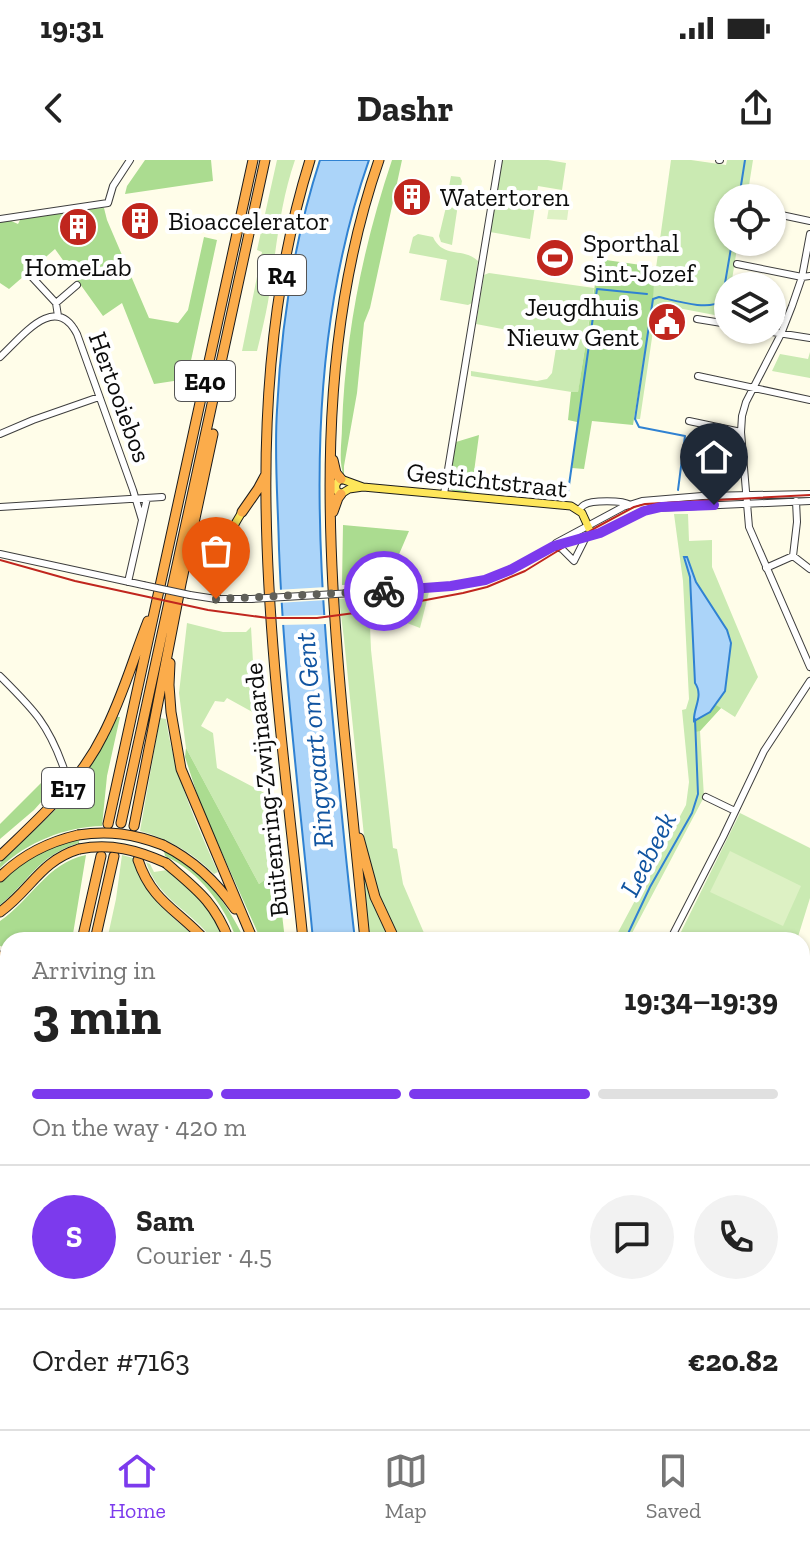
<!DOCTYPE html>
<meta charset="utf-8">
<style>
:root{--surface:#fff;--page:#f2f2f2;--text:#222;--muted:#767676;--line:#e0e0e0;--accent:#7c3aed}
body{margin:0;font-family:"Zilla Slab",serif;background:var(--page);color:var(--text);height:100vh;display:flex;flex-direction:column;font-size:30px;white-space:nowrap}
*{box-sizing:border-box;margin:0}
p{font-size:26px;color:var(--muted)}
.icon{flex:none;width:44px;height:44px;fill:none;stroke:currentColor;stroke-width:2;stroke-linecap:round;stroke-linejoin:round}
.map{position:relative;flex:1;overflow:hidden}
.sheet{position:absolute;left:0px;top:772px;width:810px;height:498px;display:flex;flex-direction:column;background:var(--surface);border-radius:24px 24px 0 0;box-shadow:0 2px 6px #0004}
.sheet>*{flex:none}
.controls{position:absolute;left:714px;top:24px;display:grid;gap:16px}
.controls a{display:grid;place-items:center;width:72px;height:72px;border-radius:50%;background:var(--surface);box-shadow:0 2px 6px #0004;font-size:40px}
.pin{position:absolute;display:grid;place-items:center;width:68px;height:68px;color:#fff;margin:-82px -34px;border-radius:50% 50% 50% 0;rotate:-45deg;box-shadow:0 0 8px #0007}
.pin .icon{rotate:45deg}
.courier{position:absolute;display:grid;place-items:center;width:80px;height:80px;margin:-40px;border:6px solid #7c3aed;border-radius:50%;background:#fff;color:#222;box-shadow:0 2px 10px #0007}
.head em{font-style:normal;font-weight:800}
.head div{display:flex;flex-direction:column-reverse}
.head{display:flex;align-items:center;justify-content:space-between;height:136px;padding:0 32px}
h1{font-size:52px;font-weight:800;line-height:60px}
.bar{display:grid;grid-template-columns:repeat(4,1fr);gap:12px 8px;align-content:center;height:96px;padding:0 32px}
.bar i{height:10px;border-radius:6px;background:var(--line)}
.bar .on{background:var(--accent)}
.bar p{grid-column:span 4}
.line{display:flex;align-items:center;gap:20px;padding:0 32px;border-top:2px solid var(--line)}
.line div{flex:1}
.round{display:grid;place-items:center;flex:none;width:84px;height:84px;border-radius:42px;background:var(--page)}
.status{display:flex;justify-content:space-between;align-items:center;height:56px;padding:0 40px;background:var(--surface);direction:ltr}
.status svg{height:22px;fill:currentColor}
header{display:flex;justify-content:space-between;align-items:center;height:104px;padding:0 32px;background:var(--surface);font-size:36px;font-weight:800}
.dock{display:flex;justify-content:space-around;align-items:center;height:112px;border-top:2px solid var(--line);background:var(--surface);font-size:22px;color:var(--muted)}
.dock a{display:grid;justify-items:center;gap:4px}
.dock .on{color:var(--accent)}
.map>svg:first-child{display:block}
.green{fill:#caeab2}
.forest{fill:#abdc90}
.pitch{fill:#ddf1c4}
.water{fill:#abd4f9;stroke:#3082d2;stroke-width:2}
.pier{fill:#fffde9}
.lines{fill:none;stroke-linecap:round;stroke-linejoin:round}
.stream{stroke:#3082d2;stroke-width:2}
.minor-casing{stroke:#3e3e3e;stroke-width:8}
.major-casing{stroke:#1c1c1c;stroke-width:9}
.highway-casing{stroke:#1c1c1c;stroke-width:11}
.minor{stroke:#fff;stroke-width:6}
.major{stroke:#fee65a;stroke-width:7}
.highway{stroke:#fbac4b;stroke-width:9}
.tram{stroke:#c0261e;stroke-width:2}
.minor-bridge-casing{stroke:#3e3e3e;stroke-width:8;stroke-linecap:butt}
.highway-bridge-casing{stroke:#1c1c1c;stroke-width:11;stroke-linecap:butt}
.minor-bridge{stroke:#fff;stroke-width:6}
.highway-bridge{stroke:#fbac4b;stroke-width:9}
.done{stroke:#606059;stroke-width:8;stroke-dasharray:0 14.4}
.route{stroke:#7c3aed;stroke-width:10}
.labels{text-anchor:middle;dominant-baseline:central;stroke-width:8;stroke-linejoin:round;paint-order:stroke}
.shield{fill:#fff;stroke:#545454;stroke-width:2}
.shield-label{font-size:24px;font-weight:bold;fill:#0b0b0b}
.poi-label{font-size:26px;fill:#0b0b0b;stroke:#fff;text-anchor:start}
.street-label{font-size:26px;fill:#0b0b0b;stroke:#fff}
.water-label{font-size:28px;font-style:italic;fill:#1054a1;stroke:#fff}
</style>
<div class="status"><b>19:31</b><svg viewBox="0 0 49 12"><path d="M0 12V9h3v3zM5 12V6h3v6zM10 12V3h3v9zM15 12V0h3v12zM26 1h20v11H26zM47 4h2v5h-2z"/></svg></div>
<header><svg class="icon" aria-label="back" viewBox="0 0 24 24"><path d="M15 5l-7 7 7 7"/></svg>Dashr<svg class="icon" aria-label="share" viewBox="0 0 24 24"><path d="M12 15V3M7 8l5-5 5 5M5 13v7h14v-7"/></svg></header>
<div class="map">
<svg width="810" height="1269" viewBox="0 0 810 1269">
<rect width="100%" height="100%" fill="#fffde9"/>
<!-- green -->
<path class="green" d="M277,0h18c-16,46 -19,94 -27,142 -3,16 -7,33 -11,49h-15l20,-99 -5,-2z
M502,0h46l18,3 -4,27 -24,-4 -8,53 -40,-7z
M671,0h20l35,5 1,-5h26l-6,38h-19v44h10l-7,44h-3v16l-3,15 -68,-13 -17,115h-5z
M451,16l9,1 2,4 -4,23 -2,1 -10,-2z
M446,47l10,1 1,3 -5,34 -11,-3 -2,-6z
M418,74l15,3c10,22 31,10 45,24l-6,42 -4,2 -28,-5 7,-40 -38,-7 4,-16z
M489,113l105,15 -16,105 -107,-17v-5l66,10 10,-2 5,-6 4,-25 -3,-6 -5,-4 -72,-14 8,-49z
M810,192v26l-38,-7 8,-17 28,5z
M674,354h14l1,27 23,-1v27l46,110 -23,40 -14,-9 -21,23 4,66 -74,140 1,3h-16v-2l71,-133 3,-23 -7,-72 4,-1 3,-10 -6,-118z
M429,432l-9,36 -26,-10 -24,7 1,25 22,198 4,1 6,35 24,56h-57l-8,-76 6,-11 -4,-17 -20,-197 -5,-40z
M187,463l36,9h23l5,-5 5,87 -29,-16 -3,4 -9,-1 -14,25 12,7 4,35 55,29 5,74 -18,13 -73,-136 -7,-55z
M160,558l6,1c8,55 29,102 52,153l-4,2c-21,-21 -45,-35 -74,-43z
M740,653l70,35v50l-13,42h-120z
M122,695l11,3c12,39 36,56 66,82h-92l9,-41z
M146,702l4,2 4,8 13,-2c27,19 45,41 58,70h-12c-21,-29 -55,-40 -67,-78z
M802,802l8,2v26l-8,18z
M8,1165v97h229l-11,7h-226v-79z
M335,1262h88l-3,7 -43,-2 -9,2h-35z"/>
<!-- forest -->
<path class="forest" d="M145,0h66l2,21 -88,13 2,-8z
M392,0h10l-32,148 -6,15 -7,70 -13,73v10c-6,-15 -2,-34 -2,-49 3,-91 21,-181 50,-267z
M104,48l3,12 42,98 29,5 10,-13 16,-73 13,3 -30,139 -33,5 -32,-81 -19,13 -48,-67 -46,40 -9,-6v-61l9,-2 9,4 3,-6 27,-6z
M599,99l56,8 -2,32 -20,126 -41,-4 -8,48 -12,-1 5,-46 -9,-2 3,-28h7z
M479,275l-8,59 -17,-2 -6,-5 8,-45z
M343,365l66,6 -15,35 -1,17 -51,2z
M716,545l5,3 -21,23 -5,1 -1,-11 16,-9z
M117,557h3l-13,59 -5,50c-37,1 -75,16 -102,42v-5c19,-19 40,-37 59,-57 24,-27 43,-56 58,-89z
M186,588l73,136 18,-13 8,69h-24l-60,-134 -16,-49z
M68,612l-34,38 -34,29v-15l42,-42 3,3z
M79,679v4c-42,13 -48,37 -79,62v-24c23,-22 48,-34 79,-42z
M164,691c40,19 62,51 81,89h-8c-13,-35 -37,-68 -72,-84z
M86,695l-14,85h-64v8l-8,-2v-25c31,-21 47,-58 86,-66z
M0,822l8,2v57l-8,-10z
M0,939l8,5v66l-8,27z"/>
<!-- pitch -->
<path class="pitch" d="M550,41l19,4 -2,15 -20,-1z
M730,691l71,35 -18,40 -73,-34z
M810,863v87l-8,-3v-58z
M497,1262h207l-5,7h-193z"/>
<!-- water -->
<path class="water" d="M320,0h49c-63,179 -54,365 -37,551 7,76 14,153 23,229h-42c-12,-130 -29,-261 -34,-391 -1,-47 -5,-93 -2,-139 4,-84 17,-170 43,-250z
M684,397h3l9,25 31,48 4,13 -6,48 -15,21 -16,9c-1,-13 10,-25 1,-38l-5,-106z
M237,1262h79l-2,7h-88z"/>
<!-- pier -->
<path class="pier" d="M327,427v13l-50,3 -1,-13z
M328,455l1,9 -50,1 -1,-9z"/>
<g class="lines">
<!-- stream -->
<path class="stream" d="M739,38l6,-38
M678,330l7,-54 -46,-9 -4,-8 18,-120 6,-2c18,4 49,14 63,4l10,-59
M567,339l30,-210 50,5
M625,780l25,-53 42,-74 6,-19 -3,-75
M802,851l8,-18
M802,1053l8,2"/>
<defs>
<path id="minor" d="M719,0h1
M772,53l38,8
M0,59l108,-16 5,-17 17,-26
M810,74l-8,43 -10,29 -11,28 -35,68 -4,14 -1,16 8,95 61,140
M737,104l65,13 8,-1
M30,115l26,28 2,13
M56,143l21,-18
M697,159l31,5
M759,170l51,8
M0,197c21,-19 55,-66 77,-23l56,156 9,30
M698,216l112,24
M689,261l52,11
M0,274l33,-14 66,-23
M444,334l55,-334
M0,347l162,-10
M579,350c2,-2 3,-4 5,-5 7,-5 39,-5 46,0
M556,383l67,-36 19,-6 60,-5 108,-2
M554,386l8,3 12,12 12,-24
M0,394l143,31
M793,396l4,-34 -1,-21
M766,408l27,-12 17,13
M128,422l19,-84
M353,433l98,-7 34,-6 25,-10 44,-24 46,-13 37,-19 16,-6 157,-7
M190,435l26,4h35
M0,516c33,33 48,47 64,93
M706,637l29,14
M670,780l53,-103 41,-86 46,-70
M802,1168l8,6
M0,1257l8,-2
M476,1262l8,7
M800,1269l10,-14"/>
<path id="major" d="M363,327l-14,2 -8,5 -4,-3c-3,-5 -1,-9 4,-12l22,8 208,19 11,7 10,22
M216,439c-1,-29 10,-62 26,-87
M24,1262c7,6 14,6 22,0
M429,1262l4,7
M139,1269l7,-7
M469,1269l3,-7"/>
<path id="highway" d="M333,300l3,13 5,6
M242,352l16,-23 8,-15
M333,352l5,-14 3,-4
M170,503l-1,22 2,27 10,57 72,171
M121,663l144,-663
M108,664l145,-664
M134,666l47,-242 32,-150
M359,678l16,59 20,43
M163,685c30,15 53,36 72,64
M0,696c38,-37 79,-72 103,-121 19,-36 30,-76 45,-114
M138,700c14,42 40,50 67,80
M166,703c30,26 48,38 63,77
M0,717c22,-22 48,-35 78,-42
M0,752c31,-22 40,-51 79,-63
M82,780l19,-84
M95,780l19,-84
M303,780c-26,-257 -72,-528 7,-780
M365,780c-7,-70 -14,-141 -21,-211 -18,-191 -29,-385 35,-569
M0,796l8,2
M0,811l8,2
M0,876l8,11
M0,911l8,6
M0,930l8,5
M802,987l8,2
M802,1004l8,2
M802,1016l8,2
M802,1033l8,2
M0,1056l8,-27
M0,1090l8,-27
M0,1137l8,-28
M0,1167l8,-22
M130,1269l2,-7
M324,1269l2,-7"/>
</defs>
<!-- minor casing -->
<use href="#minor" class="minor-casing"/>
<!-- major casing -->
<use href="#major" class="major-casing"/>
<!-- highway casing -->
<use href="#highway" class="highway-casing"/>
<!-- minor -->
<use href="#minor" class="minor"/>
<!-- major -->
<use href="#major" class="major"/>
<!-- highway -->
<use href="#highway" class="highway"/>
<!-- tram -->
<path class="tram" d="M0,400l75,21 133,29 60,8h49l45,-6 101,-19 24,-6 38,-16 70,-43 39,-21 11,-3 165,-9"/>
<defs>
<path id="minor-bridge" d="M143,425l47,10
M251,439l102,-6"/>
<path id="highway-bridge" d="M78,675c31,-5 56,-1 85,10
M79,689c32,-6 58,1 87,14"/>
</defs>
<!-- minor-bridge casing -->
<use href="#minor-bridge" class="minor-bridge-casing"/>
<!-- highway-bridge casing -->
<use href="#highway-bridge" class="highway-bridge-casing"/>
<!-- minor-bridge -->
<use href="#minor-bridge" class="minor-bridge"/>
<!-- highway-bridge -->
<use href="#highway-bridge" class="highway-bridge"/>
</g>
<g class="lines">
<!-- done -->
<path class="done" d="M216,439l168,-8"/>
<!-- route -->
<path class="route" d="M384,431l67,-5 34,-6 25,-10 44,-24 46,-13 44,-22 17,-4 53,-2"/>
</g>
<!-- icons -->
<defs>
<symbol id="building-disc" viewBox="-11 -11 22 22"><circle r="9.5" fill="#c0261e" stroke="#fff"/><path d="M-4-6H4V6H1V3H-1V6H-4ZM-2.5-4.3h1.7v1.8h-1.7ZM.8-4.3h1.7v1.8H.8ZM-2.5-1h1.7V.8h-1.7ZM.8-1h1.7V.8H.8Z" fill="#fff"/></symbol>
<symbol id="stadium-disc" viewBox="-11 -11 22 22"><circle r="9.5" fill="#c0261e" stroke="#fff"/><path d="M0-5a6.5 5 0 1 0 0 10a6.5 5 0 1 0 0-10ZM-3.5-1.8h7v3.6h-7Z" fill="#fff"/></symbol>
<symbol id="civic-disc" viewBox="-11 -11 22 22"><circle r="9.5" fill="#c0261e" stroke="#fff"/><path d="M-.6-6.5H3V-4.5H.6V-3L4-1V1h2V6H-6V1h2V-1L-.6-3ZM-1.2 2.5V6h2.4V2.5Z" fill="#fff"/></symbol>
</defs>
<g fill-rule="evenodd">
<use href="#building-disc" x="390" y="15" width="44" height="44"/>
<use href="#building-disc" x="118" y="39" width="44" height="44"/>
<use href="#building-disc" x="56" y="45" width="44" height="44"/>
<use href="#stadium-disc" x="533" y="76" width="44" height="44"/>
<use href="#civic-disc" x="645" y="140" width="44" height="44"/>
</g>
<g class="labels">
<!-- shield labels -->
<g class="shield">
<rect x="258" y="95" width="48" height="40" rx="6"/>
<rect x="175" y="201" width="60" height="40" rx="6"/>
<rect x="42" y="608" width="52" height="40" rx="6"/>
</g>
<g class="shield-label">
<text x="282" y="115">R4</text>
<text x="205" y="221">E40</text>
<text x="68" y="628">E17</text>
</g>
<!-- poi labels -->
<g class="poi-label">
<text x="440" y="37">Watertoren</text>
<text x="168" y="61">Bioaccelerator</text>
<text x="583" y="83">Sporthal<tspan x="583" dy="30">Sint-Jozef</tspan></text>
<text x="78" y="107" text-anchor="middle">HomeLab</text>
<text x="639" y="147" text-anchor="end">Jeugdhuis<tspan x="639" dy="30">Nieuw Gent</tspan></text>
</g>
<!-- street labels -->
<g class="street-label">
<text transform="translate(120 237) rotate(70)">Hertooiebos</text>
<text transform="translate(487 320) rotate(6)">Gestichtstraat</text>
<text transform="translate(266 630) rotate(-96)">Buitenring-Zwijnaarde</text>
</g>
<!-- water labels -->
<g class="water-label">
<text transform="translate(314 580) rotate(-95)">Ringvaart om Gent</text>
<text transform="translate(648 694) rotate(-63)">Leebeek</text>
</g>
</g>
</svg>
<div class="controls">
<a><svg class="icon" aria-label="locate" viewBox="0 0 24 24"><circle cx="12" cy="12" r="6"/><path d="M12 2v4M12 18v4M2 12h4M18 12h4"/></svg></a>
<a><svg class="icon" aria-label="layers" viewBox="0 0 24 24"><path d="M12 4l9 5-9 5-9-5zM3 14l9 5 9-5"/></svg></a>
</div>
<div class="pin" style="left:216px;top:439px;background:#ea580c"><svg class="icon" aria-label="bag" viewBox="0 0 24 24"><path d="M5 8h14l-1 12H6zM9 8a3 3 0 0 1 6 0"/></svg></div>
<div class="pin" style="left:714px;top:345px;background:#1f2937"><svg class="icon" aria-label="home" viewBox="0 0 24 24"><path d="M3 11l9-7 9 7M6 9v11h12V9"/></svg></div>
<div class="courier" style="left:384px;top:431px"><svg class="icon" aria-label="bike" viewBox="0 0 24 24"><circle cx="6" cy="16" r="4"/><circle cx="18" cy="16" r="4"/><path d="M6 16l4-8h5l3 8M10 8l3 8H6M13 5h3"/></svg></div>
<section class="sheet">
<div class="head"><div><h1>3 min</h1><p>Arriving in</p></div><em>19:34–19:39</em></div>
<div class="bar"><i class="on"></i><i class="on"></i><i class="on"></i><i></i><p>On the way · 420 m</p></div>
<div class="line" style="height:144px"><b class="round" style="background:var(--accent);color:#fff">S</b><div><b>Sam</b><p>Courier · 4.5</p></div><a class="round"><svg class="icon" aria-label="chat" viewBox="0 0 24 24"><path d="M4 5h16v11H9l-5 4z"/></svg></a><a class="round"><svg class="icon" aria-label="phone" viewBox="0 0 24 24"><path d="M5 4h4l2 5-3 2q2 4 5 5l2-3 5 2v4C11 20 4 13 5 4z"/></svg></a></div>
<div class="line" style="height:104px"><div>Order #7163</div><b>€20.82</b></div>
</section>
</div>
<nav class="dock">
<a class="on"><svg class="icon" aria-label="home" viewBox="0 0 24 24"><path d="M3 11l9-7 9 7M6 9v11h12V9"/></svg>Home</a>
<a><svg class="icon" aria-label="map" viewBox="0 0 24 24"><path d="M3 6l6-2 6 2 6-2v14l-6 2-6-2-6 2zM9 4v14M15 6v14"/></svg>Map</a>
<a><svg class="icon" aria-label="saved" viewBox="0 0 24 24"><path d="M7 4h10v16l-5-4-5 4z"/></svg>Saved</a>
</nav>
